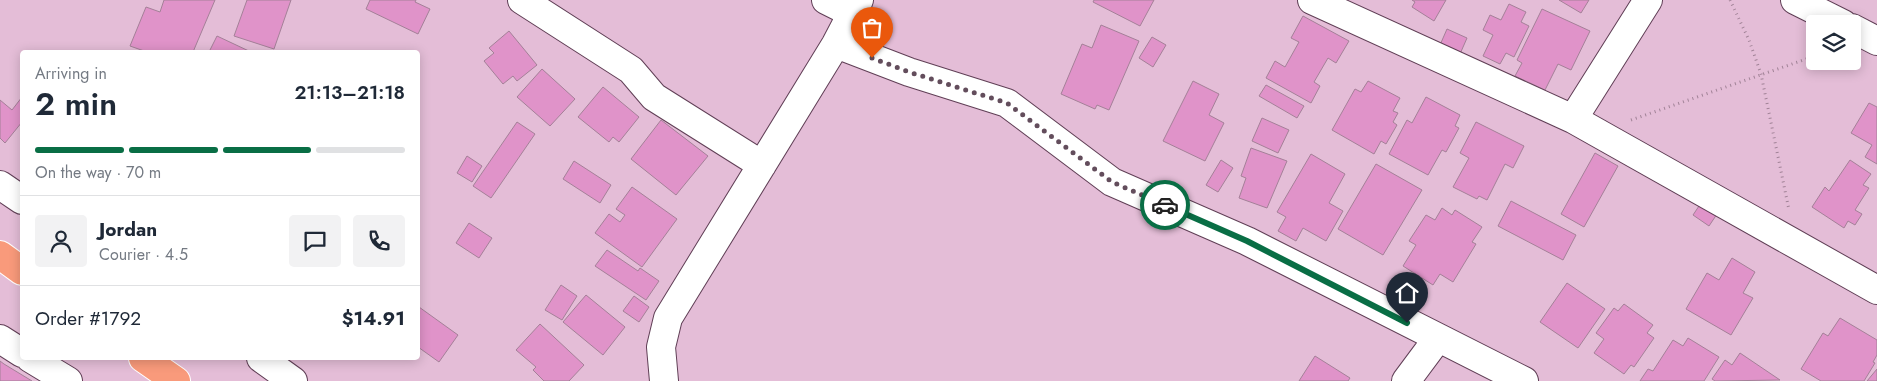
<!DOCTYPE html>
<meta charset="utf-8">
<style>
:root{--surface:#fff;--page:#f2f2f3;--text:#1f2937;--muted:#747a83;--line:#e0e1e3;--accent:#096e45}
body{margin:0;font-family:Jost,sans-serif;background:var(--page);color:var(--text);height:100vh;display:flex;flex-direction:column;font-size:19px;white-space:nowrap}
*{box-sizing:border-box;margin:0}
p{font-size:16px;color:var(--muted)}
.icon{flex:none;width:28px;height:28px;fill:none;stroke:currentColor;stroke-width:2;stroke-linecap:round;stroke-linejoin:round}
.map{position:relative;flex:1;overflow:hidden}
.sheet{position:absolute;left:20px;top:50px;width:400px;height:310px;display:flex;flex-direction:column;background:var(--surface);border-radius:5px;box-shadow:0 2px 12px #0003}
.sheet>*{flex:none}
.buttons{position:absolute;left:1806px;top:15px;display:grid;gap:10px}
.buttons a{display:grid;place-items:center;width:55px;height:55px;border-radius:5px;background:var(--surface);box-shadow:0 2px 12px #0003;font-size:25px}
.pin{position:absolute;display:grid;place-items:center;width:42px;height:42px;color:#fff;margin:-51px -21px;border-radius:50% 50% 50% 0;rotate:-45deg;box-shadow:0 0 5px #0007}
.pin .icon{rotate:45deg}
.courier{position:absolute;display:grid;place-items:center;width:50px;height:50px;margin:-25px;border:4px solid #096e45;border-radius:50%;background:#fff;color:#222;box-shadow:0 1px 6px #0007}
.summary em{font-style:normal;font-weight:600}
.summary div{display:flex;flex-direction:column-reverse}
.summary{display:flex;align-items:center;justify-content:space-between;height:85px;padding:0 15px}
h1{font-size:32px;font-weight:600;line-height:38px}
.bar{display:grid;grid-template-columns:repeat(4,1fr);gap:8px 5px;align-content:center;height:60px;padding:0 15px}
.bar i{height:6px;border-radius:4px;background:var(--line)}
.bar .current{background:var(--accent)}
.bar p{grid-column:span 4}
.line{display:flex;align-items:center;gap:12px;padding:0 15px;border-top:1px solid var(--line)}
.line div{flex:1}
.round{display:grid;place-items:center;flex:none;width:52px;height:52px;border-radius:5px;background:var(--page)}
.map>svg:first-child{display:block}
.building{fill:#e093c9;stroke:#a48098}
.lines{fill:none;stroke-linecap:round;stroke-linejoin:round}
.minor-casing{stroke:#603f56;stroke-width:30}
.highway-casing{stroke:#fff;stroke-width:30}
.path{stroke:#a18397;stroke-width:3;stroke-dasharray:1 4;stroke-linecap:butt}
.minor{stroke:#fff;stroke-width:28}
.highway{stroke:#f99a7b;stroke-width:28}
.done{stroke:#634d5c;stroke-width:5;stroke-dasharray:0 9}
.route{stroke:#096e45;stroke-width:6}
</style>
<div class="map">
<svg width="1877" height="381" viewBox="0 0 1877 381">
<rect width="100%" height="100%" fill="#e4bdd7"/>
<!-- building -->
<path class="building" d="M164,0h51l-22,52h-46l-17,-6 16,-39 14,5z
M247,0h44l-17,49 -40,-13z
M370,0h46l-1,2 15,7 -12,25 -52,-25z
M1094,0h60l-14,26 -47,-24z
M1412,0h34l-12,21 -22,-14 3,-5z
M1559,0h30l-8,13z
M1509,4l17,8 -5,10 8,4 -15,31 -8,-4 -6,11 -17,-8 10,-21 -10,-5 7,-15 11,5z
M1542,9l48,22 -19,39 -13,-6 -13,26 -30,-14 7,-13 -5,-3z
M1303,16l46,25 -13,22 -8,-5 -14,24 6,4 -9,17 -45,-25 9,-17 10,6 14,-25 -8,-4z
M1101,25l38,16 -30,69 -12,-5 -2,4 -34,-15 21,-50 10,4z
M1447,29l20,9 -7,16 -20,-9z
M509,31l28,34 -20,16 -4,-5 -10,8 -19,-23 10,-8 -5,-5z
M217,36l34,16h-42z
M1152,37l14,8 -13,22 -14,-9z
M542,69l33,30 -25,27 -33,-29z
M1193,81l26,13 -10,21 15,8 -19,38 -42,-20z
M1368,81l32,17 -7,13 5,2 -5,9 4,3 -11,19 -5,-3 -7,13 -42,-24 23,-41 6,3z
M1266,85l38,21 -7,12 -38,-22z
M603,87l36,30 -20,25 -6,-5 -4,5 -31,-25z
M22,97v25l-17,21 -5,-5v-38l12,10z
M1426,97l34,18 -5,11 4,2 -13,24 -4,-2 -14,25 -39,-21 18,-34 5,3z
M1869,103l8,4v57l-12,-7 7,-12 -21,-12z
M1262,118l27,12 -11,23 -26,-12z
M661,120l47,36 -32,39 -45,-36z
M517,122l18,12 -44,64 -18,-12z
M1476,122l48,24 -11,22 -8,-4 -18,36 -8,-4 -2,3 -24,-12 16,-29 -9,-5z
M1251,148l36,13 -20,47 -28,-10 7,-20 -5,-2z
M1595,153l23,13 -34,61 -23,-13z
M1311,154l34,20 -16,29 14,8 -17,30 -23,-13 -7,13 -18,-10 8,-14 -9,-5z
M467,156l15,10 -10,16 -15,-9z
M1221,160l12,8 -15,24 -12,-7z
M1850,160l21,14 -8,11 6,3 -14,22 7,4 -7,11 -7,-4 -4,7 -32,-21 13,-20 4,4z
M574,161l37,24 -11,18 -37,-24z
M1376,164l46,26 -39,65 -45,-26z
M632,187l45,32 -35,48 -47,-34 14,-19 11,8 5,-7 -9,-6z
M1511,201l65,34 -13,25 -65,-34z
M1701,203l16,11 -8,12 -16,-11z
M1442,208l10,7 3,-5 27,17 -10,15 4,2 -23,38 -13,-8 -7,11 -30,-19 13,-21 -7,-4 17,-26 9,5z
M469,223l23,15 -13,20 -23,-15z
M607,250l31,21 2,-3 19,13 -13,19 -51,-34z
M1732,258l23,14 -12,21 10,5 -22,37 -45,-26 21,-36 12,7z
M1567,283l38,26 -27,39 -38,-26z
M561,285l16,11 -15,24 -17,-10z
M586,295l39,32 -22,28 -40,-33z
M634,296l15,11 -10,15 -16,-11z
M1624,304l29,21 -6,8 7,5 -20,29 -3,-2 -7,9 -30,-21 10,-14 -8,-6 18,-25 4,3z
M419,307l39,28 -19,27 -21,-15z
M1840,318l37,22v15l-4,7 2,1 -11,18h-43l-20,-12 22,-36 5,3z
M540,324l44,41 -15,16h-25l-11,-11 3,-3 -20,-17z
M1688,338l31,19 -15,24h-64l8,-12 5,2 20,-31 10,6z
M1740,353l40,27 -65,1 -3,-2 13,-19 7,5z
M1315,356l35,22 -2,3h-49z
M0,361l4,3 28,17h-32z
M1877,369v12h-10z"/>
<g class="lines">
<defs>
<path id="minor" d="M522,0l109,70 23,27 108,68
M826,0l26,13
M1312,0l261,119 304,171
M1795,0l48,24
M1852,28l25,13
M836,44l73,28 98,31 105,79 135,59 277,140
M1573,119l75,-119
M0,185l22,15
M0,339l22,14
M30,358l38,23
M261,358l32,23
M664,381l-3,-34 7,-29 168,-274 23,-44
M1406,381l32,-43"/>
<path id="highway" d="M0,255l22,16
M143,358l33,23"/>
</defs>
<!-- minor casing -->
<use href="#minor" class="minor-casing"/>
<!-- highway casing -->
<use href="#highway" class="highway-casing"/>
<!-- path -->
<path class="path" d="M1730,0l19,40 12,34 28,136
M1631,120l184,-64"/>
<!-- minor -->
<use href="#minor" class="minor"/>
<!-- highway -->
<use href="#highway" class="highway"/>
</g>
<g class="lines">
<!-- done -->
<path class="done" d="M872,58l37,14 98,31 105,79 53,23"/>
<!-- route -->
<path class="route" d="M1165,205l82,36 160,82"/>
</g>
</svg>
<div class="buttons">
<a><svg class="icon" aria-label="layers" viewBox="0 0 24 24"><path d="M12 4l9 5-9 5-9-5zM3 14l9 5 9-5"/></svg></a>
</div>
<div class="pin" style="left:872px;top:58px;background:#ea580c"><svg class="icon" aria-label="bag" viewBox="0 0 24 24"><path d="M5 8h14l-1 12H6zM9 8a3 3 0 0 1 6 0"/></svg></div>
<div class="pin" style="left:1407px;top:323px;background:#1f2937"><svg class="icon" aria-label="home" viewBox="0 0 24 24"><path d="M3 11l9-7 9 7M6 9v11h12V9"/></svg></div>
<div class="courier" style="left:1165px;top:205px"><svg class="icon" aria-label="car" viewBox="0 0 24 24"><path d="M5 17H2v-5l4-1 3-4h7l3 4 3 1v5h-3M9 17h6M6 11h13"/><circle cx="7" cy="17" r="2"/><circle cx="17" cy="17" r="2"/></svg></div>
<section class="sheet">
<div class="summary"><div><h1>2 min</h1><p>Arriving in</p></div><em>21:13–21:18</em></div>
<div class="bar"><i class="current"></i><i class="current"></i><i class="current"></i><i></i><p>On the way · 70 m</p></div>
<div class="line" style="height:90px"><a class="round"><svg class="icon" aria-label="person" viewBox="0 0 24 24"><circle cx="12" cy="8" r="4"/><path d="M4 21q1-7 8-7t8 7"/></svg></a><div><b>Jordan</b><p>Courier · 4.5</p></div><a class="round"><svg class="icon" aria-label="chat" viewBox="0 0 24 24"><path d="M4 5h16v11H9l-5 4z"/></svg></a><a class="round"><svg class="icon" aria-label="phone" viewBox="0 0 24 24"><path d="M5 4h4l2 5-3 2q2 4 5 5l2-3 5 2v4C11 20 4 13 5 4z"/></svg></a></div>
<div class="line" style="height:65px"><div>Order #1792</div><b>$14.91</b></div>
</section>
</div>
